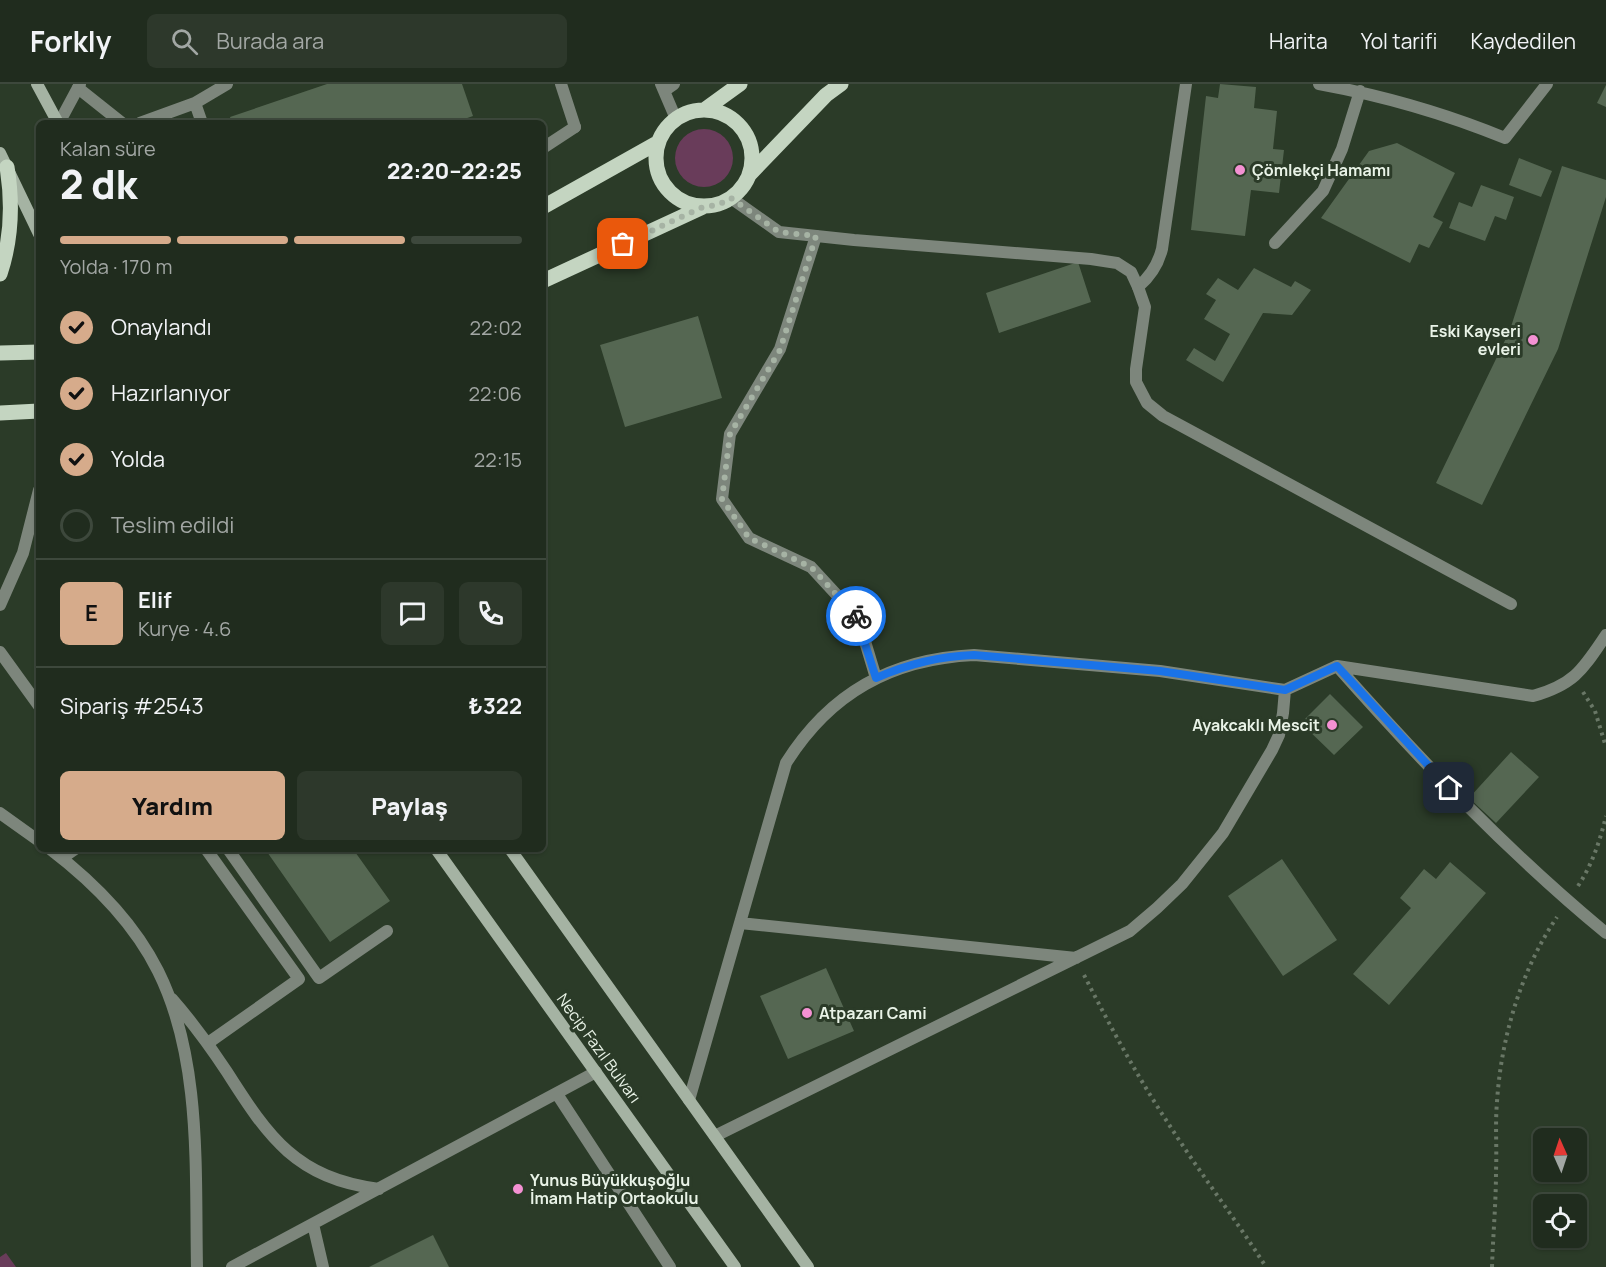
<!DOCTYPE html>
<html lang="tr">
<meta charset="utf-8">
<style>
:root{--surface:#202c1e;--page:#2d382b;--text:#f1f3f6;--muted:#a2a7a4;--line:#3d483c;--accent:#d6ab8b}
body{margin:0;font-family:Manrope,sans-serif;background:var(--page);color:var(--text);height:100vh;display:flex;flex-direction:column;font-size:22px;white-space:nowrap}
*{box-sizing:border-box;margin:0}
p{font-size:20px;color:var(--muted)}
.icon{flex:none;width:33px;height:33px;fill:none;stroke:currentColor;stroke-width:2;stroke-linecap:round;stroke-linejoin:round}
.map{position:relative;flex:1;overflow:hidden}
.details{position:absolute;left:36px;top:36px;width:510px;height:732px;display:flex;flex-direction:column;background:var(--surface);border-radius:9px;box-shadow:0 2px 4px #0004,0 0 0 2px var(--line)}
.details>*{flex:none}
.needle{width:39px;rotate:357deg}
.controls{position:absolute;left:1533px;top:1044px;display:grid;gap:12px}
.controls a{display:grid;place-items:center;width:54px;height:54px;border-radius:9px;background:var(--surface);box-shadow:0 2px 4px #0004,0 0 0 2px var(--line);font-size:30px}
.pin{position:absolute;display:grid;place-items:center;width:51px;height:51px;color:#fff;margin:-26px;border-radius:12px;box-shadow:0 3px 9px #0006}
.courier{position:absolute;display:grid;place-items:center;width:60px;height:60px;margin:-30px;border:4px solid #1a73e8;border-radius:50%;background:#fff;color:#222;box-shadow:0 2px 8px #0007}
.summary em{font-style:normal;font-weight:800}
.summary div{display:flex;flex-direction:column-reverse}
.summary{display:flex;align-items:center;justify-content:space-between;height:102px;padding:0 24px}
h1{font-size:39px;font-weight:800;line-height:45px}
.bar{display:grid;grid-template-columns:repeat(4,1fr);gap:9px 6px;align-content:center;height:72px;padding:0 24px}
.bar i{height:8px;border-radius:4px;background:var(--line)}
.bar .selected{background:var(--accent)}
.bar p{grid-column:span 4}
.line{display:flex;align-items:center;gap:15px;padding:0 24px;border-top:2px solid var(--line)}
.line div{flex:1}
.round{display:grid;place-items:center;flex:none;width:63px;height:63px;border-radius:9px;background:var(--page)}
ol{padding:0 24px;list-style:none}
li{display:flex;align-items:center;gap:18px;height:66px}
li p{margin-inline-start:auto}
li .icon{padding:6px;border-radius:50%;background:var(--accent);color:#111;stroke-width:4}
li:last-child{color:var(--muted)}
li i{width:33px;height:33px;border:3px solid var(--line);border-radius:50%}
.primary-button{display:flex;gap:12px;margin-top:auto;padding:12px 24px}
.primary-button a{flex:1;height:69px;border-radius:9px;background:var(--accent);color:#111;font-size:24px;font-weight:800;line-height:69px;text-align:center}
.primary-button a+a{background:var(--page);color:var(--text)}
header{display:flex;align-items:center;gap:36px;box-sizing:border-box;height:84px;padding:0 30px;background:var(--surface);border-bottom:2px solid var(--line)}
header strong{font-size:28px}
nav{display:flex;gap:33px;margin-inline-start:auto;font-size:21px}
.search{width:420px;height:54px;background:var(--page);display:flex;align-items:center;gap:15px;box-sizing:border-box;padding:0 21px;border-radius:9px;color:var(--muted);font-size:22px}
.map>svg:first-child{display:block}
.green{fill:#693c5a}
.building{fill:#556752}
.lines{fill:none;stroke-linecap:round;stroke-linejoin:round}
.path{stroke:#697766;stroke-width:4;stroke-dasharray:3 4.5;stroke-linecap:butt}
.lane{stroke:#7d867c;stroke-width:12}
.street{stroke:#7d867c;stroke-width:12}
.secondary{stroke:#a5b3a3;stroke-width:12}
.primary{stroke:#c4d5c1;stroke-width:15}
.done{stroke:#a6b3a4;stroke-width:6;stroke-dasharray:0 10.8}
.route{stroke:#1a73e8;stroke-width:8}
.poi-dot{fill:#f491d3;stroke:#2b3b28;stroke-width:2}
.labels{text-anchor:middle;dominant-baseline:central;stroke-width:6;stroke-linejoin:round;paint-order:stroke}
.poi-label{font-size:16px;font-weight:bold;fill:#e9f3e7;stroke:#2b3b28;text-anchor:start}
.street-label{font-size:16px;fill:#e9f3e7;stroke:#2b3b28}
</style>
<header>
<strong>Forkly</strong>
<div class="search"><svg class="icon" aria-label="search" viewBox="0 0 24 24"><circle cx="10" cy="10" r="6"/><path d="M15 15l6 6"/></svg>Burada ara</div>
<nav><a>Harita</a><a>Yol tarifi</a><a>Kaydedilen</a></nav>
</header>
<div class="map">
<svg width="1606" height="1183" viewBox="0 0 1606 1183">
<rect width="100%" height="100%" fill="#2b3b28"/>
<!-- green -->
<path class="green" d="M675 74a29 29 0 1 1 58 0a29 29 0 1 1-58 0Z
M6,1169l10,14h-16v-10z"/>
<!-- building -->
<path class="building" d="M327,0h135l11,32 -20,7h-221l-2,-6z
M1220,0l36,3 -2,21 23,3 -4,38 11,1 -5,43 -28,-3 -6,46 -54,-6 15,-134 12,2z
M1606,1v22l-9,-4z
M1397,59l58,30 -22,44 10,5 -14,26 -10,-4 -9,19 -89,-45 48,-67z
M1519,74l33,13 -11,26 -32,-12z
M1562,82l44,14v17l-48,152 -76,156 -46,-22 74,-153z
M1481,101l33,12 -8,23 -11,-4 -10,25 -36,-13 10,-26 13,5z
M1078,178l13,40 -92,31 -13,-40z
M1254,184l37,19 4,-6 16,9 -19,25 -29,-2 -40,69 -37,-22 8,-12 21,13 15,-27 -26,-15 12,-19 -10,-6 12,-16 20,12z
M698,232l24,82 -97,29 -25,-82z
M1330,610l33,33 -29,28 -33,-32z
M1511,668l28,25 -43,46 -27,-25z
M265,765h88l37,52 -60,41z
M1282,775l55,81 -54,36 -55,-80z
M1450,778l36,31 -97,112 -36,-31 58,-66 -11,-10 24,-29 12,10z
M826,884l28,63 -66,28 -28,-63z
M433,1151l16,32h-80z"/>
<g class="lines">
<!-- path -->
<path class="path" d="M1583,608l12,19 11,36
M1578,802c14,-21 22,-45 28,-70
M1084,891c26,51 53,101 84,148 31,49 67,95 98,144
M1492,1183c1,-32 4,-64 4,-96 1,-23 -1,-46 1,-69 4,-64 24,-132 60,-185"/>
<!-- lane -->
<path class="lane" d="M661,0l15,35
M1319,0c66,12 125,29 186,54l42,-54
M78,4l44,35
M664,7l10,-7
M195,19l7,20
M140,39l55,-20 32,-19
M543,64l32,-21
M816,152l-36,113 -50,85 -8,65 27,39 62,29 47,51 18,60
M1275,159l48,-52 19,-42 18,-58
M1138,203c13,-11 20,-22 24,-38l24,-165
M0,568l39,54
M228,765l91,129 68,-47"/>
<!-- street -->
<path class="street" d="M561,0l14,43
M59,39l21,-39
M731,114l48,34 75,8 237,19 26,4 14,9 7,15 7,20 -9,62v13l11,21 16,13 348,188
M0,521l23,-52 16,-63
M1337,582c84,95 171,186 269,267
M0,729l39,28
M50,765c42,32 84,74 108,122 44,88 37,200 39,296
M206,765l93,130 -91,64
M62,774l13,-9
M740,839l336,35
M172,915c20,23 38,47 55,73 42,66 69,106 152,117
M557,1010l113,173
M689,1016l97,-337c44,-70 105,-104 188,-108l186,16 125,19 52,-24 196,30c42,-12 50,-27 73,-61
M715,1052l415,-205 27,-23 25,-24 41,-51 49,-83 7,-15 4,-22 2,-23
M313,1140l10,43
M232,1183l364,-195"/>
<!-- secondary -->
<path class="secondary" d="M37,0l21,39
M0,69l39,81
M436,765l299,418
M510,765l298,418"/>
<!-- primary -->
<path class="primary" d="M656 74a48 48 0 1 1 96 0a48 48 0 1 1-96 0Z
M704,26l36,-26
M750,90l76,-79 15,-11
M543,123l114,-64
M0,190c12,-36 13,-70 7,-107
M543,197l160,-74
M0,269l39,-1
M0,329l39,-2"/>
</g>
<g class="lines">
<!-- done -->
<path class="done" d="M623,160l80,-37 15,-2 13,-7 48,34 37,4 -36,114 -50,84 -8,65 27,39 62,29 45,49"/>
<!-- route -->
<path class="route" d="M856,532l20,62c32,-14 63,-22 98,-23l186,16 125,19 52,-24 112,122"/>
</g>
<!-- markers -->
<g class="poi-dot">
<circle cx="1240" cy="86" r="6"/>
<circle cx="1533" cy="256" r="6"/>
<circle cx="1332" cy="641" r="6"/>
<circle cx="807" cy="929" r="6"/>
<circle cx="518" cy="1105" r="6"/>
</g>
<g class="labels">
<!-- poi labels -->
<g class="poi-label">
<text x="1252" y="86">Çömlekçi Hamamı</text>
<text x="1521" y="247" text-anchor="end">Eski Kayseri<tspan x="1521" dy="18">evleri</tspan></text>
<text x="1320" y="641" text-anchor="end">Ayakcaklı Mescit</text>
<text x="819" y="929">Atpazarı Cami</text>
<text x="530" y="1096">Yunus Büyükkuşoğlu<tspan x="530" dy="18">İmam Hatip Ortaokulu</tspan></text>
</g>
<!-- street labels -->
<g class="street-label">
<text transform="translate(599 964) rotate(54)">Necip Fazıl Bulvarı</text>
</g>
</g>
</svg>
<div class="controls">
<a><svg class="needle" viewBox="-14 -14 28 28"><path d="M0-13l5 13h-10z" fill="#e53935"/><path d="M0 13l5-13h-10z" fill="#a2a7a4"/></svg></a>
<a><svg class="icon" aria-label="locate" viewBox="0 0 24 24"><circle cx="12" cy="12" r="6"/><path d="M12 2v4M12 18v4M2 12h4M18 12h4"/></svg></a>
</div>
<div class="pin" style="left:623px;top:160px;background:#ea580c"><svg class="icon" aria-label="bag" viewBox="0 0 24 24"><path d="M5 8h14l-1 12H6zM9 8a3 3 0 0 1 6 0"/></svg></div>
<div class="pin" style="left:1449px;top:704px;background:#1f2937"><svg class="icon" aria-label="home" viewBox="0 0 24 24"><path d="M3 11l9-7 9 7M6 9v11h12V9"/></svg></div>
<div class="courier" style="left:856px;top:532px"><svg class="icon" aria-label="bike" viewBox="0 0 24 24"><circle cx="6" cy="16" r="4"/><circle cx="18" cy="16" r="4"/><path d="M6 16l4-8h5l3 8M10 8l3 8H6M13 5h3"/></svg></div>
<section class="details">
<div class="summary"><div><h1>2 dk</h1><p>Kalan süre</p></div><em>22:20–22:25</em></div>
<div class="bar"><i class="selected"></i><i class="selected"></i><i class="selected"></i><i></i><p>Yolda · 170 m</p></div>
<ol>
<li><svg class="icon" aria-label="check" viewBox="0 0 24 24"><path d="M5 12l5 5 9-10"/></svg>Onaylandı<p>22:02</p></li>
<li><svg class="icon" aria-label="check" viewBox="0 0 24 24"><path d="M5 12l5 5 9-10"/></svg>Hazırlanıyor<p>22:06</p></li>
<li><svg class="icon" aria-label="check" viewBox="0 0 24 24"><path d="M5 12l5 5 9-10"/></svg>Yolda<p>22:15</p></li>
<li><i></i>Teslim edildi</li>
</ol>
<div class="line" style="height:108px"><b class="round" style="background:var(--accent);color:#111">E</b><div><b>Elif</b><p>Kurye · 4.6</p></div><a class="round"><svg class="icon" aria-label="chat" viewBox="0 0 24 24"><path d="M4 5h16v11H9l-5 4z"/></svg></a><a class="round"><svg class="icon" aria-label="phone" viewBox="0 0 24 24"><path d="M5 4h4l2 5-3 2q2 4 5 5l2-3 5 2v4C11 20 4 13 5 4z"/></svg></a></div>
<div class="line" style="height:78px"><div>Sipariş #2543</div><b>₺322</b></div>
<div class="primary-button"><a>Yardım</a><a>Paylaş</a></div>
</section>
</div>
